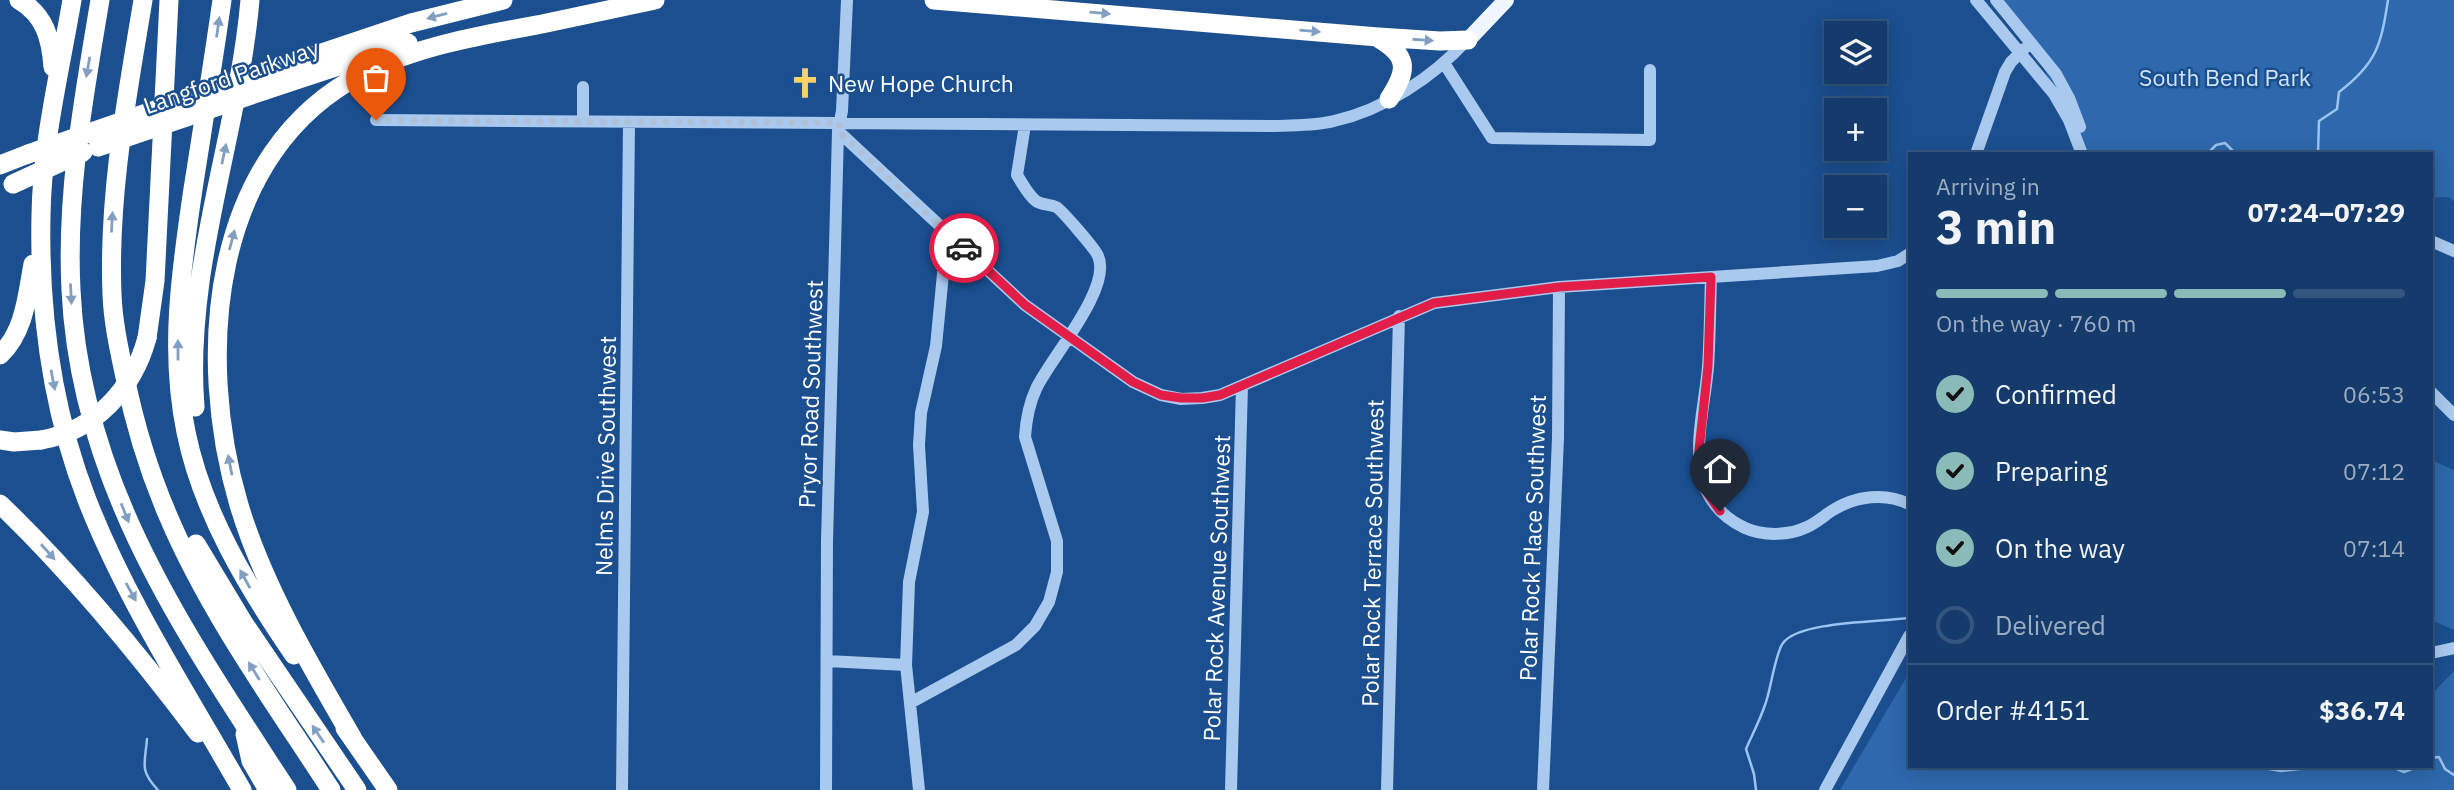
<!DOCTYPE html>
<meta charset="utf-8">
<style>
:root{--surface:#143b6b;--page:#1d4271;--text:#f1f3f6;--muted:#9dadc1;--line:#33557e;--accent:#8bbbb9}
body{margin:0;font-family:"IBM Plex Sans",sans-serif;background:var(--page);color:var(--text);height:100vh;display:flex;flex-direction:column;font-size:26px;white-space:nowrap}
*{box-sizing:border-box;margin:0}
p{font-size:23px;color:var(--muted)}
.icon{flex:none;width:38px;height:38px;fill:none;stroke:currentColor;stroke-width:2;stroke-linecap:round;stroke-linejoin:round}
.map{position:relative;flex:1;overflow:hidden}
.side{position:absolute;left:1908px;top:152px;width:525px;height:616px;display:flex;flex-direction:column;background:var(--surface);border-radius:0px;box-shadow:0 4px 18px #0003,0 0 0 2px var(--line)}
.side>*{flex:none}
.buttons{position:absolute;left:1824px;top:21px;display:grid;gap:14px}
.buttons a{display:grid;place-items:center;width:63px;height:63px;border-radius:0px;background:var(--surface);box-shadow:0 4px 18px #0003,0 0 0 2px var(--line);font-size:35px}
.pin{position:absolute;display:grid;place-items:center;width:60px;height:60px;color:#fff;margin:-72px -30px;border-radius:50% 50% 50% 0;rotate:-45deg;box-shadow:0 0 7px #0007}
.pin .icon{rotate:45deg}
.courier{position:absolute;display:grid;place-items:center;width:70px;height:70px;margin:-35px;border:5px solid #e11d48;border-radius:50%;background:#fff;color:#222;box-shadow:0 2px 9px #0007}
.overview em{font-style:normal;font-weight:700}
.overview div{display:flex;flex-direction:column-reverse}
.overview{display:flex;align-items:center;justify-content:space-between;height:119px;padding:0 28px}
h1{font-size:46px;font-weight:700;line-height:52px}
.bar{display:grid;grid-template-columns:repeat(4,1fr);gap:10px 7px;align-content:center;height:84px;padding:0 28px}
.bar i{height:9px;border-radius:5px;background:var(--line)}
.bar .current{background:var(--accent)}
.bar p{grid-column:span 4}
.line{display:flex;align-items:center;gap:18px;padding:0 28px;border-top:2px solid var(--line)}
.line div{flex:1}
ol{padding:0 28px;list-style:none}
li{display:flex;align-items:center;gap:21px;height:77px}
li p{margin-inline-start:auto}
li .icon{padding:7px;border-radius:50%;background:var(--accent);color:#111;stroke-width:4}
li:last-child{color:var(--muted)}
li i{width:38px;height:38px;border:4px solid var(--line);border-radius:50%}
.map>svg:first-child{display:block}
.green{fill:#2e69ad}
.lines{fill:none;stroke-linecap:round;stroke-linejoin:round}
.stream{stroke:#9cc4f0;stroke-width:2.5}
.minor{stroke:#a9c9ee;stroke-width:12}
.major{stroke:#f0f6ff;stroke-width:16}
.highway{stroke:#fff;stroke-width:19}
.highway-bridge{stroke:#fff;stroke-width:19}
.oneway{fill:#829ec1}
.done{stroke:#afc1d8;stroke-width:7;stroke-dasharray:0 12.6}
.route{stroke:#e11d48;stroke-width:9}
.labels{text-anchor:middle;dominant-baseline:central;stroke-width:5;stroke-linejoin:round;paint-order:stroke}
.street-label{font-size:23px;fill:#fff;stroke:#1b4f8f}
.park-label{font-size:23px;fill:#cfe3fa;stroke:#1b4f8f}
.poi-label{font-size:23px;fill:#fff;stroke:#1b4f8f;text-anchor:start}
</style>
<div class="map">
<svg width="2454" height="790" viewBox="0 0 2454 790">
<rect width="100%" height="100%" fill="#1b4f8f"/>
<!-- green -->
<path class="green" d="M1996,0h458v201l-6,-4 -17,1v-44h-345l-55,-112z
M2431,460l23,10v160l-23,-10z
M2454,671v119h-614l69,-117v93h522v-71z"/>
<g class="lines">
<!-- stream -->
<path class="stream" d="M2207,154l9,-9 9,-2 11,11
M2318,154l1,-33 18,-12 2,-17c38,-29 42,-47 49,-92
M147,739c-2,25 -8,31 11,51
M2431,758l8,-1 6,12 9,6
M2252,766l29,5 44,-5
M2390,766l14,6 15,-6
M1756,790l-2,-16 -8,-25c6,-14 14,-29 19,-44 6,-15 10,-52 18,-62 16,-22 98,-21 125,-25"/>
<!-- minor -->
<path class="minor" d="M1976,0l78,94 15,26 13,34
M1996,0l60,74 13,24 11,29
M1444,63l48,75 158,2v-70
M376,120l899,6c20,-1 40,0 59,-5 50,-11 99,-44 133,-81
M583,121v-34
M838,131l187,174 108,77 28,13 20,4 21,-1 18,-3 214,-92 125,-16 318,-21 21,-5 11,-7
M1976,154l29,-82 6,-10 13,-13
M2431,241l23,10
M1711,277c-1,30 -1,60 -3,90 -5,58 -31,129 37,161 18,8 43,8 62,-1 9,-4 18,-12 26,-17 23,-14 52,-18 76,-6
M2431,392l23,23
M2431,653l23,-5
M827,661l79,4
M910,703l106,-58 19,-19 14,-24 8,-30v-31l-32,-104c1,-16 4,-33 11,-48 13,-29 77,-101 62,-133 -2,-6 -37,-47 -42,-49 -6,-3 -15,-2 -20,-6 -8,-6 -14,-18 -19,-26l8,-50
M622,790l7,-668
M826,790l1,-249 8,-294 3,-116 4,-20 5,-111
M919,790l-13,-125 3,-83 14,-70 -4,-67 2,-32 15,-67 11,-113
M1231,790l11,-404
M1387,790l12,-474
M1543,790l15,-352 1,-151
M1825,790l84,-154"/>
<!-- major -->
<path class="major" d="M1468,40l38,-40"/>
<!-- highway -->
<path class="highway" d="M19,0c26,15 32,39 34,67
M72,0c-12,71 -30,143 -31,215 -2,97 11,195 46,285 39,100 102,197 155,290
M100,0c-16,96 -34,192 -29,290 9,194 114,343 216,500
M143,0c-16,97 -35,195 -31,294 1,28 7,55 13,83 10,49 24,95 44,141 41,96 105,184 162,272
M222,0c-9,63 -19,126 -29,189 -12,81 -24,162 -7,243 16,80 62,156 108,223
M934,0l444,37 62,4 28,-1
M1378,38c31,18 30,32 11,61
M268,71l143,-48 92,-23
M266,90l142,-47
M0,165l28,-11
M147,338l8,-57 14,-281
M0,355c25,-24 27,-59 33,-91
M195,407c-11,-139 43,-270 55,-407
M0,440l14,2 27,-2
M0,504c73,70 137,148 198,229
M196,544l47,78 114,168
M345,728l43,62
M245,734l6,27 17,29
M352,737c-42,-72 -89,-152 -113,-232 -44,-148 -30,-354 125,-432 54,-27 118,-38 178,-49 38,-8 75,-16 113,-24"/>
<!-- highway-bridge -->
<path class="highway-bridge" d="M98,147l168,-57
M28,154l240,-83
M13,184l70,-32
M41,440c54,-9 92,-51 106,-102"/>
</g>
<!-- one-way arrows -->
<defs><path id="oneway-solid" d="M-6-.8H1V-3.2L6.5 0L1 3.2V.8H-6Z" transform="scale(1.75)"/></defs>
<g class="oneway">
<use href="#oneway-solid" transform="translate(1100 13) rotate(5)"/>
<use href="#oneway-solid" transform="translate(437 16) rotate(165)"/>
<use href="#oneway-solid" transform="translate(218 27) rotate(-82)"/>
<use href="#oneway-solid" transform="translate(1310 31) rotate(5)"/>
<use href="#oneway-solid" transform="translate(1423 40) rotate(4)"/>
<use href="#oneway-solid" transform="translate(88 67) rotate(100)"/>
<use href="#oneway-solid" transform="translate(224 154) rotate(-78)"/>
<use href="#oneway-solid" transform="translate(112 222) rotate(-87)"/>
<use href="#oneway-solid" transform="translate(232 240) rotate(-75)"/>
<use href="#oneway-solid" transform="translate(71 294) rotate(87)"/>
<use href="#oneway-solid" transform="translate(178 350) rotate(-90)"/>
<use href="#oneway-solid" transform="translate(53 380) rotate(79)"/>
<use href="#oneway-solid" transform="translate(230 465) rotate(-101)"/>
<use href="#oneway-solid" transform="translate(125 513) rotate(68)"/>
<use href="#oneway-solid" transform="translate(48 552) rotate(48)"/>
<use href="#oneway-solid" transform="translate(245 579) rotate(-119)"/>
<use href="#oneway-solid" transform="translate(131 592) rotate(61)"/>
<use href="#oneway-solid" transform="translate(254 671) rotate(-122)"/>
<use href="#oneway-solid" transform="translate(318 734) rotate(-124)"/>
</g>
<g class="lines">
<!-- done -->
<path class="done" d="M376,120l464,3 -2,8 126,117"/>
<!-- route -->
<path class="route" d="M964,248l61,57 108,77 28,13 20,3h21l18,-3 214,-92 125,-16 152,-10 -3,89 -10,93 6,29 16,23"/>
</g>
<!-- icons -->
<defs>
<symbol id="church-bare" viewBox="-9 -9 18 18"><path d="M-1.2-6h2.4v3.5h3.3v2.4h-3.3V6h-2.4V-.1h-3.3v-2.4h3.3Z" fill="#ffd166" stroke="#1b4f8f" stroke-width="2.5" paint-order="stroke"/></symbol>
</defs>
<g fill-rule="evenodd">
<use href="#church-bare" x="783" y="61" width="44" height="44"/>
</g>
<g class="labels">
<!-- street labels -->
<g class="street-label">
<text transform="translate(231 76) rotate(-19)">Langford Parkway</text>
<text transform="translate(810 394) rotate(-88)">Pryor Road Southwest</text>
<text transform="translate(605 456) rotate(-89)">Nelms Drive Southwest</text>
<text transform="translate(1532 538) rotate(-88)">Polar Rock Place Southwest</text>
<text transform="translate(1372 553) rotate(-89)">Polar Rock Terrace Southwest</text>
<text transform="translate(1216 588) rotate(-88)">Polar Rock Avenue Southwest</text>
</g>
<!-- park labels -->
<g class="park-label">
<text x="2225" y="77">South Bend Park</text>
</g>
<!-- poi labels -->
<g class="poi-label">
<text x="828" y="83">New Hope Church</text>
</g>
</g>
</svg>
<div class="buttons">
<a><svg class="icon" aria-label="layers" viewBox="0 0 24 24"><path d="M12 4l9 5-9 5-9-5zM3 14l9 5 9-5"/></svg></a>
<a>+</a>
<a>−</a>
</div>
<div class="pin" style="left:376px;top:120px;background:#ea580c"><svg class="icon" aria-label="bag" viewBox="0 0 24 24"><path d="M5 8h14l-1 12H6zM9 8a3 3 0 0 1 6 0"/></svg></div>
<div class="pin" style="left:1720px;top:511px;background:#1f2937"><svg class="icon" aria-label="home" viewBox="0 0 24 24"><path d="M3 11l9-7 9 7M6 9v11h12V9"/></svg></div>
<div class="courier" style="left:964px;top:248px"><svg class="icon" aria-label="car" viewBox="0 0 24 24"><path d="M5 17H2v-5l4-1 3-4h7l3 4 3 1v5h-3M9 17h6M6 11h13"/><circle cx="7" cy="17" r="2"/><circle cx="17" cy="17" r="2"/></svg></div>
<section class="side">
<div class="overview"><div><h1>3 min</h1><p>Arriving in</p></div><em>07:24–07:29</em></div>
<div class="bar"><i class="current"></i><i class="current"></i><i class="current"></i><i></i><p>On the way · 760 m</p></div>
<ol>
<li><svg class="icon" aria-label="check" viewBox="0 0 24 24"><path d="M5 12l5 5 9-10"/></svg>Confirmed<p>06:53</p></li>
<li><svg class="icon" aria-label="check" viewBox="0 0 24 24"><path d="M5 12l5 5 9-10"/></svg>Preparing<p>07:12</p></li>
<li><svg class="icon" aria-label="check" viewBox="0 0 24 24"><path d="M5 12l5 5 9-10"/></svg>On the way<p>07:14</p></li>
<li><i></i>Delivered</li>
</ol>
<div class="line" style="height:91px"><div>Order #4151</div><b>$36.74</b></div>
</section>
</div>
